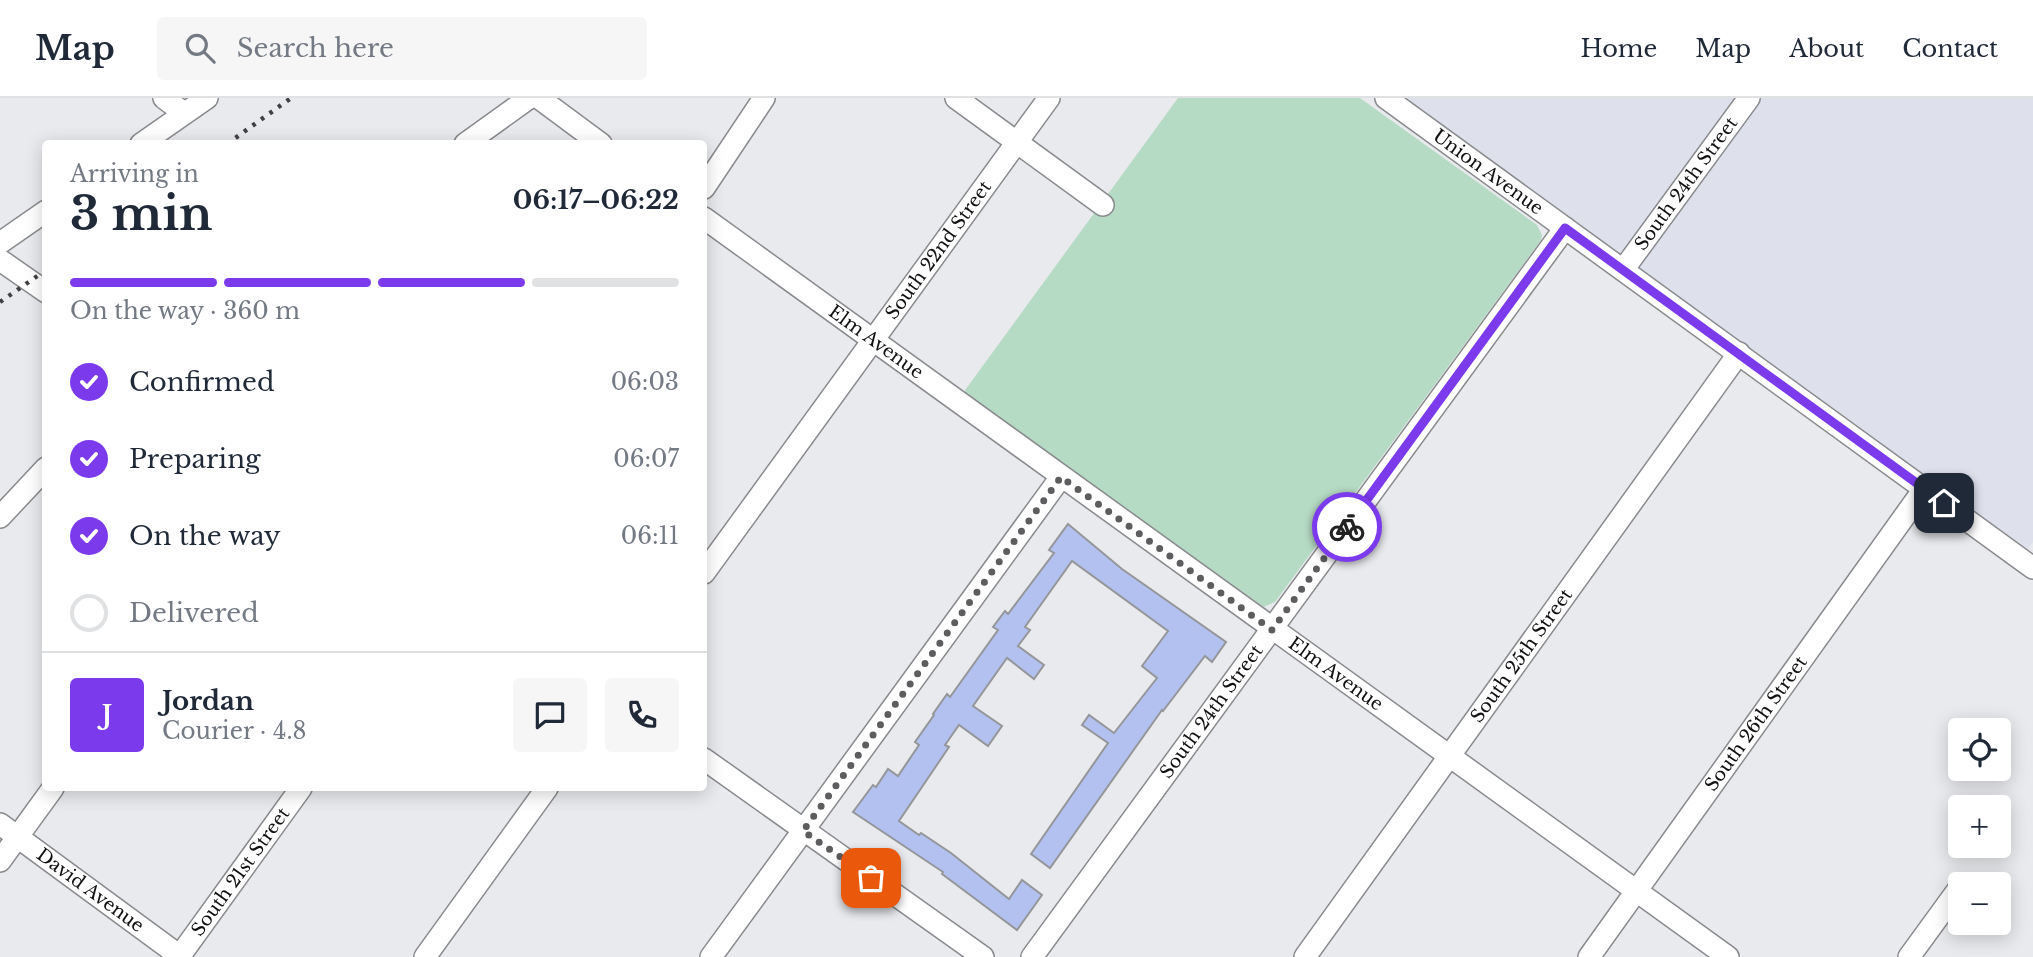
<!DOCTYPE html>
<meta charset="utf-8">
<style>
:root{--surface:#fff;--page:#f6f6f7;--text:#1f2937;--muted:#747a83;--line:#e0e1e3;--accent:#7c3aed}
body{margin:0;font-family:"Libre Baskerville",serif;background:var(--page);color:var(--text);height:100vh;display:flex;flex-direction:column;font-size:26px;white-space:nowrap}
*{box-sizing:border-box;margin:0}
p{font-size:23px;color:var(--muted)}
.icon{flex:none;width:38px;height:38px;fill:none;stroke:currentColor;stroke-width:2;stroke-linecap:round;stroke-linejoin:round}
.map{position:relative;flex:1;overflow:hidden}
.side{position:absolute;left:42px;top:42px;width:665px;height:651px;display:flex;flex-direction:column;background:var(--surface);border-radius:7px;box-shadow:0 4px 18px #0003}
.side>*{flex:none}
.buttons{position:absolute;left:1948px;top:620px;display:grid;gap:14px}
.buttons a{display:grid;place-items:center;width:63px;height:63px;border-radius:7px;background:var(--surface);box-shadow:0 4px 18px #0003;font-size:35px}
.pin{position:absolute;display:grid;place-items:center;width:60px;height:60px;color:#fff;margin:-30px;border-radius:14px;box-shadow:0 4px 10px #0006}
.courier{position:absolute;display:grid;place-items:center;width:70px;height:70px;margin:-35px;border:5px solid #7c3aed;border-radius:50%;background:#fff;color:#222;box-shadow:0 2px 9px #0007}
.summary em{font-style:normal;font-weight:800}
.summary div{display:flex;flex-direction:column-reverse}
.summary{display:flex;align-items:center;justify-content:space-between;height:119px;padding:0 28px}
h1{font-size:46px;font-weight:800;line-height:52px}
.bar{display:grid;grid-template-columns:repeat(4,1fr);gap:10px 7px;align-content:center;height:84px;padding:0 28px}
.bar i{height:9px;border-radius:5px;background:var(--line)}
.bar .selected{background:var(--accent)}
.bar p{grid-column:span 4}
.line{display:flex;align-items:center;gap:18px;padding:0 28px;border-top:2px solid var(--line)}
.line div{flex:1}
.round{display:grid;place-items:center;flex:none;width:74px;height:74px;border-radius:7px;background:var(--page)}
ol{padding:0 28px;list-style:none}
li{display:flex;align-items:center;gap:21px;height:77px}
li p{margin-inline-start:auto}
li .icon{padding:7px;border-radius:50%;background:var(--accent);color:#fff;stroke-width:4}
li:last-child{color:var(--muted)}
li i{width:38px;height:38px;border:4px solid var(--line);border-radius:50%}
header{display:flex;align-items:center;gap:42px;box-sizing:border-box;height:98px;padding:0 35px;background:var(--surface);border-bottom:2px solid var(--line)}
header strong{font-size:33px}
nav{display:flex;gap:38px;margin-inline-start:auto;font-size:24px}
.search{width:490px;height:63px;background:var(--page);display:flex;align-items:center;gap:18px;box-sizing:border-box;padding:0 24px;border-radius:7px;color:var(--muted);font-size:26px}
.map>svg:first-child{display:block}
.built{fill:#dee1ec}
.green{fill:#b6dbc4}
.building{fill:#b2c1f0;stroke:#959699;stroke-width:2}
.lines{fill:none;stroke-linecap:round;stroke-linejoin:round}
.minor-casing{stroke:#898a8d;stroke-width:24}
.minor{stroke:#fff;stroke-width:21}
.rail{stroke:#414143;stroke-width:4.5;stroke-dasharray:3.5 7;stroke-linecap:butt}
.done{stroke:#5d5d5f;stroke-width:7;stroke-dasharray:0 12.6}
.route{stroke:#7c3aed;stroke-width:9}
.labels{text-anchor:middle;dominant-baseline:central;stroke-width:5;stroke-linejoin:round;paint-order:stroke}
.street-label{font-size:18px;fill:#111113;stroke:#fff}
</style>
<header>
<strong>Map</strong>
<div class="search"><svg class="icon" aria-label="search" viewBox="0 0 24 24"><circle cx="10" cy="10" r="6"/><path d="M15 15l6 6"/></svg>Search here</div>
<nav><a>Home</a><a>Map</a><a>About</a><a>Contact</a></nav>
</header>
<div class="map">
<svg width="2033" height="859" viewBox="0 0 2033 859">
<rect width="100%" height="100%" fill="#e9eaed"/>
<!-- built -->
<path class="built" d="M1386,0h647v444l-13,17z"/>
<!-- green -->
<path class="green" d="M1178,0h182l177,127 5,10 -1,5 -266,362 -11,5 -301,-214z"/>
<!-- building -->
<path class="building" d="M1068,426l54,45 104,73 -14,20 -7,-6 -42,55 -1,-1 -112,158 -19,-14 77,-111 -26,-18 7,-10 25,18 43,-55 -15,-12 26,-35 -96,-70 -20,28 -27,38 5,3 -12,16 26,19 -10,14 -27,-21 -34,48 29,20 -14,20 -29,-21 -14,20 4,2 -50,74 20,14 2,-2 30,20 58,46 13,-19 20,15 -25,35 -75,-56 1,-2 -90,-60 20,-27 3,2 12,-18 10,7 21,-31 -4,-3 19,-27 -1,-1 14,-20 3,3 48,-67 -5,-3 12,-16 3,3 46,-61 -5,-3z"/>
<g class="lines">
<defs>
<g id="minor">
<path d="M164,0l20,15"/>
<path d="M539,0l62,46"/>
<path d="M956,0l147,107"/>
<path id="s1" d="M1386,0l647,470"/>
<path d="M141,46l66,-46"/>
<path d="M465,46l64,-46"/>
<path d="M704,90l60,-90"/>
<path id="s2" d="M704,120l1024,739"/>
<path d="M0,145l46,-32"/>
<path d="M0,162l46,32"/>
<path id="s3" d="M1623,172l126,-172"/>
<path d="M0,419l46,-49"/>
<path id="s4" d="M704,475l345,-475"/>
<path d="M704,661l279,198"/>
<path id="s5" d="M0,726l181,133"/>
<path d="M0,763l53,-73"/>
<path id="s6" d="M179,859l122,-169"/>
<path d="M425,859l122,-169"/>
<path d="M711,859l350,-480"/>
<path id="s7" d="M1032,859l533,-729"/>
<path id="s8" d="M1305,859l434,-604"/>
<path id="s9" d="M1589,859l335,-468"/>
<path d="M1909,859l51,-70"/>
</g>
</defs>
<!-- minor casing -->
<use href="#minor" class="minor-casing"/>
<!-- minor -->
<use href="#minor" class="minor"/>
<!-- rail -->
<path class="rail" d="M227,46l64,-46
M0,204l46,-32"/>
</g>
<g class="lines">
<!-- done -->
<path class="done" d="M871,780l-68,-47 258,-354 211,153 75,-103"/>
<!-- route -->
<path class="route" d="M1347,429l218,-299 379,275"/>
</g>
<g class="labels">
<!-- street labels -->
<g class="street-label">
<text stroke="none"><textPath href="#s1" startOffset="126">Union Avenue</textPath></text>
<text stroke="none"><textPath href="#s3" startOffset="107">South 24th Street</textPath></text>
<text stroke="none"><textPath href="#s4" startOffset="399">South 22nd Street</textPath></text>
<text stroke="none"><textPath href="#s2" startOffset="212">Elm Avenue</textPath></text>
<text stroke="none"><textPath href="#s8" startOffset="371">South 25th Street</textPath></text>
<text stroke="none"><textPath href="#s2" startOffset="779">Elm Avenue</textPath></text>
<text stroke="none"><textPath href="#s7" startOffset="304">South 24th Street</textPath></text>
<text stroke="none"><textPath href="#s9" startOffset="287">South 26th Street</textPath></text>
<text stroke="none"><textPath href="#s6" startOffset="105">South 21st Street</textPath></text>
<text stroke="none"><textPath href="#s5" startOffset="112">David Avenue</textPath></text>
</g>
</g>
</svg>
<div class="buttons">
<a><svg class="icon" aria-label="locate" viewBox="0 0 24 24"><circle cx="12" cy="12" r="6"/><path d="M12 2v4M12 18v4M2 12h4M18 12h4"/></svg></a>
<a>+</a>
<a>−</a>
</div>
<div class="pin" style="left:871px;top:780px;background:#ea580c"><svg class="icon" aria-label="bag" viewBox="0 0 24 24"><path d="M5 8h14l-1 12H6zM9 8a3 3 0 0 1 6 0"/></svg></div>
<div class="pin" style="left:1944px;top:405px;background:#1f2937"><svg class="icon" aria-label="home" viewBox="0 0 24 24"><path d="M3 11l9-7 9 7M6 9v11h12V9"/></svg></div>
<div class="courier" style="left:1347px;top:429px"><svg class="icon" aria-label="bike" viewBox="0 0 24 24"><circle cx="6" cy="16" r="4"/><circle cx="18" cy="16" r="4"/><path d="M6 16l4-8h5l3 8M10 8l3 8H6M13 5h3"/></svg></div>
<section class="side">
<div class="summary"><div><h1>3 min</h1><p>Arriving in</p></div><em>06:17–06:22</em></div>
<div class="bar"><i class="selected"></i><i class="selected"></i><i class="selected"></i><i></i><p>On the way · 360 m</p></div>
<ol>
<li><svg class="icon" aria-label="check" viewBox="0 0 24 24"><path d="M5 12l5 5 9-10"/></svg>Confirmed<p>06:03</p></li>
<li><svg class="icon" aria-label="check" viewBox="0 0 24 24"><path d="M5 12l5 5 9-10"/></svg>Preparing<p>06:07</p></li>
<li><svg class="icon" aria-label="check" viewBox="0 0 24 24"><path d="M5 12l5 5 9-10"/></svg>On the way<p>06:11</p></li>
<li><i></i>Delivered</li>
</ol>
<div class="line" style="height:126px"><b class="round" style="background:var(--accent);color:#fff">J</b><div><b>Jordan</b><p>Courier · 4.8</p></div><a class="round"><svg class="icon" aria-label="chat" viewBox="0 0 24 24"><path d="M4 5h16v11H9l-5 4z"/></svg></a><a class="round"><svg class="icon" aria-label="phone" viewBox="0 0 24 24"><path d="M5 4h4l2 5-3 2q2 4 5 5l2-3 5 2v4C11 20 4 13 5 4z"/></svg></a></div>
</section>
</div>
